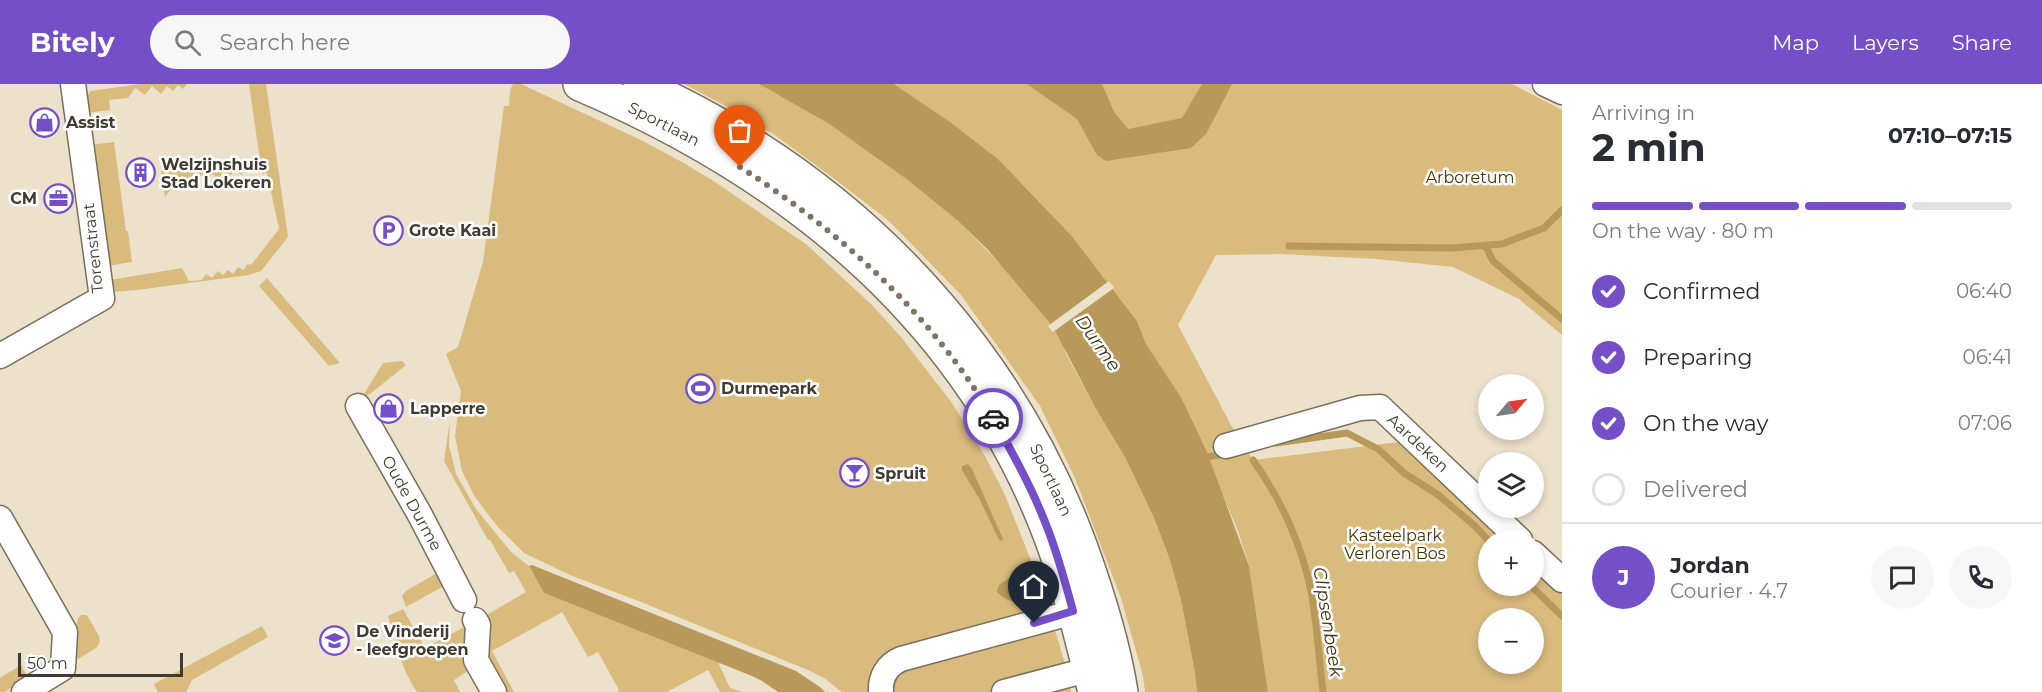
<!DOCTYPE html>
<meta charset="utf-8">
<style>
:root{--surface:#fff;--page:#f7f7f7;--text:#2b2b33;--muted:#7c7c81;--line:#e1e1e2;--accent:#754fc8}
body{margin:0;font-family:Montserrat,sans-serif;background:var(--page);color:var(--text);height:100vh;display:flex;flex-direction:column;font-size:22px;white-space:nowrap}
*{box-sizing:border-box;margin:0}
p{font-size:20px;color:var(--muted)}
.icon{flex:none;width:33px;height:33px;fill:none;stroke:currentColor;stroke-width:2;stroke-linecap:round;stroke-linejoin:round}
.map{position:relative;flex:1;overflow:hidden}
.panel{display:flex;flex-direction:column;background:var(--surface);width:480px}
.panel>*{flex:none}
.needle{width:39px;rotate:61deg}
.controls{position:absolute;left:1478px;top:290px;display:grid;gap:12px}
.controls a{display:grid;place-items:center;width:66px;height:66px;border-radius:50%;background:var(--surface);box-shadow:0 3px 9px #0003;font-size:30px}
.scale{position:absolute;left:18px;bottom:15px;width:165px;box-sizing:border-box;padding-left:6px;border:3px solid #3f3b32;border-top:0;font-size:16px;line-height:21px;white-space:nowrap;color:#3f3b32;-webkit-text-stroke:4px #fff;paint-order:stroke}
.pin{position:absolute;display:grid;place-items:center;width:51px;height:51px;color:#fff;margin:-62px -26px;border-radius:50% 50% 50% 0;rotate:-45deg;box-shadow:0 0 6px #0007}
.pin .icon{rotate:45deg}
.courier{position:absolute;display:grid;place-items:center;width:60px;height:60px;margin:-30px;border:4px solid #754fc8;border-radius:50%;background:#fff;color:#222;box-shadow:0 2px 8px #0007}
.overview em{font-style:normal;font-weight:700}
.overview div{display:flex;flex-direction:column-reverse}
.overview{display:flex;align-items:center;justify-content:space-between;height:102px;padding:0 30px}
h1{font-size:39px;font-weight:700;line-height:45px}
.bar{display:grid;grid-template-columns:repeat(4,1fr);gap:9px 6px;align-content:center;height:72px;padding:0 30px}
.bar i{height:8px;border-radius:4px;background:var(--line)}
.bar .selected{background:var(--accent)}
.bar p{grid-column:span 4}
.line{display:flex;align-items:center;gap:15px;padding:0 30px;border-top:2px solid var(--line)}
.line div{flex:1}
.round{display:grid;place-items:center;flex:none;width:63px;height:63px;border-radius:32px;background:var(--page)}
ol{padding:0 30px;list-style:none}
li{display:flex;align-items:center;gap:18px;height:66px}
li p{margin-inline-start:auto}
li .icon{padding:6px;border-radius:50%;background:var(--accent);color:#fff;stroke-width:4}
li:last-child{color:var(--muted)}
li i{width:33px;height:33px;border:3px solid var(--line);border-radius:50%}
header{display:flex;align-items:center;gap:36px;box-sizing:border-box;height:84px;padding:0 30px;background:var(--accent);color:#fff}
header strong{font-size:28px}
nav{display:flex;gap:33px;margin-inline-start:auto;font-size:21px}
.search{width:420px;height:54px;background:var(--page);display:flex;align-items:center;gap:15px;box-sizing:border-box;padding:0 21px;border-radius:33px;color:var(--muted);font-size:22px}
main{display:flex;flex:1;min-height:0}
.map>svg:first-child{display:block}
.green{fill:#dabb7e;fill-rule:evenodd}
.water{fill:#b89959}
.pier{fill:#ece1cb}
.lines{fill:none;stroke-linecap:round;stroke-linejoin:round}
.stream{stroke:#b89959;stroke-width:7}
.minor-casing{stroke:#796f5c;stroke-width:27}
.secondary-casing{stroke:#796f5c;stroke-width:36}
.minor{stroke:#fff;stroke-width:24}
.secondary{stroke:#fff;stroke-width:33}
.done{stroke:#7c7568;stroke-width:6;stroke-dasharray:0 10.8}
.route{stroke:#754fc8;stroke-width:8}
.labels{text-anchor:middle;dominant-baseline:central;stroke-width:5;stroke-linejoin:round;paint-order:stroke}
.poi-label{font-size:16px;font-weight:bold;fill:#3f3b32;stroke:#fff;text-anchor:start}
.street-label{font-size:16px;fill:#3f3b32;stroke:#fff}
.park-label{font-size:16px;fill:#4b3500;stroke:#fff}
.water-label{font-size:18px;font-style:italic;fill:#3d2f11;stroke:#fff}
</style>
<header>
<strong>Bitely</strong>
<div class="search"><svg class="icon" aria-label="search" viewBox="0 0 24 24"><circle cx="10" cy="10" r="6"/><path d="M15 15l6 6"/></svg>Search here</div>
<nav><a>Map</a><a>Layers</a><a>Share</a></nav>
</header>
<main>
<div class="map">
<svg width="1562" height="608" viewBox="0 0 1562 608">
<rect width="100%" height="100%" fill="#ece1cb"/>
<!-- green -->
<path class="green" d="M140,0h47l-4,5 -5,-4 -5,6 -6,-5 -6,8 -9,-8 -7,9 -10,-7 -7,10 -19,2 1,10 -23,3 -2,-15 6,-7z
M249,0h17l22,153 -27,34 -12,4 -112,15 -25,2 -2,-12 72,-12 7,13 13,-1 4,-6 6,4 6,-7 5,4 5,-5 5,4 5,-7 5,3 5,-6 3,1 28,-36 -12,-56 -5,1z
M513,0h8l120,56 41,22 30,18 95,65 65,60 29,32 51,66 33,53 20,39 40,101 20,68 6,28h-229l-18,-14 -16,-8 -167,-68 -71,-27 -46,-22 -27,-27 -22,-29 -13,-26 -7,-35 6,-45 -15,-37 12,-7 25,-85 21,-156h5l1,-16z
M684,0h75l70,40 80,57 49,40 44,45 51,61 9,14 4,13 30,55 30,50 28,59 16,42 11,40 14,73 2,19h-52l-2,-16 -22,-78 -46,-120 -35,-72 -79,-111 -72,-74 -57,-44 -56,-41 -37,-23z
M894,0h618l50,26v225l-43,-36 -66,-32 -77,-8 -95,-5 -65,1 -38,70 53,100 22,35 162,-20 147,124v128h-294l-19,-126 -11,-35 -57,-134 -35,-53 -9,-23 -66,-86 -73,-76 -45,-35zM1488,456h45v45h-45zM1488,534h45v45h-45z
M114,58l12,89h2l4,31 -25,4 -17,-121z
M242,75l6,8 -7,8 -6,-5 -6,7 -6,-5 -4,7 -7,-5 -5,6 -6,-5 -6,7 -6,-5 -5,7 -6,-4 -13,17 -4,-26z
M267,194l73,85 -11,3 -70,-80z
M402,277l4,4 -36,29 -8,3 21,-34z
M450,336l-1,26 7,28 20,35 35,43 18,14 15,27 174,69 12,26 13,4h-23l-12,-22 -41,22h-50l2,-2 -21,-38 -10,5 -26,-45 -70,39 22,41h-7l-20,-37 4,-20 -8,-18 43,-25 -12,-21 -5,2 -19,-33h-2l-44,-79z
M437,489l7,13 -38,21 -4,-11 4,-5z
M403,525l22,39 41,-22c0,19 -10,27 2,45l-14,9 6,12h-43c-16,-23 -21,-49 -29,-76z
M81,531h5l2,2 11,19 1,6 -4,6 -18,11 -4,-2 -3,-6 7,-33z
M262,542l6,11 -76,43 -6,12h-28l-4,-8z
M21,581l7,13 -24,14h-4v-14z"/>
<!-- water -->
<path class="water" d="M759,0h135l59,40 45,35 73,76 66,86 9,23 35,53 26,55 42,114 19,126h-71l-2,-19 -14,-73 -11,-40 -16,-42 -28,-59 -30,-50 -43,-82 -65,-77 -30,-29 -49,-40 -80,-57z
M1027,0h75l12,28 14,17 54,-11 20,-34h30l-26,50 -15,14 -85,13 -9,-6 -20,-36z
M968,380l4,5 31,70 -1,2 -3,-1 -19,-40 -18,-30v-4z
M532,481l264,106 24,16 5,5h-47l-16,-11 -10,-5 -208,-83 -15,-27z
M1021,486c31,3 4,51 -24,22l2,-7z"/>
<!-- pier -->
<path class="pier" d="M1109,197l5,7 -61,44 -5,-6z"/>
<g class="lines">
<!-- stream -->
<path class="stream" d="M1485,161l8,16 69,58
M1289,162l163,2 50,-4 42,-16 18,-18
M1276,359l71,-10 31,16 26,24 33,21 38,32 13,14
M1201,374l18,-3
M1253,376c27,38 49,85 58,131 6,33 8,67 12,101
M1530,501l32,31"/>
<defs>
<path id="minor" d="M1545,0l17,8
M0,272l102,-58 -29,-214
M358,322l62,109 44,85
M1226,362l134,-38 20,-1 140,133
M0,434l65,114 -2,36 -39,24
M1533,469l29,27
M475,536l3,5 -2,35 18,32
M881,608c-1,-15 6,-27 20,-33l188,-51
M1004,608l102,-27"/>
<path id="secondary" d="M580,0c206,88 379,225 465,438 22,54 36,113 50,170
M640,0c28,14 57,28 84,44 165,96 291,241 357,420 17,47 32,94 40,144"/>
</defs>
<!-- minor casing -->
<use href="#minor" class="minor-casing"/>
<!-- secondary casing -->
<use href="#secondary" class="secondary-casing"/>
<!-- minor -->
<use href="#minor" class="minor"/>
<!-- secondary -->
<use href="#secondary" class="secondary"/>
</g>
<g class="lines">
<!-- done -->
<path class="done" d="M740,83c101,65 192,148 253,251"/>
<!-- route -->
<path class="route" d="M993,334c19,34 38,68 52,104 12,29 20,59 28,89l-39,12"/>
</g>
<!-- icons -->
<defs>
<symbol id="shop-ring" viewBox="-11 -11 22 22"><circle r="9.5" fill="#fff" stroke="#754fc8" stroke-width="1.5"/><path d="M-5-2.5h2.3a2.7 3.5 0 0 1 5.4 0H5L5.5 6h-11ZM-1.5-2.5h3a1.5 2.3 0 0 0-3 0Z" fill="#754fc8"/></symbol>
<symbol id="building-ring" viewBox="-11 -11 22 22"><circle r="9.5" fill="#fff" stroke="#754fc8" stroke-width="1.5"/><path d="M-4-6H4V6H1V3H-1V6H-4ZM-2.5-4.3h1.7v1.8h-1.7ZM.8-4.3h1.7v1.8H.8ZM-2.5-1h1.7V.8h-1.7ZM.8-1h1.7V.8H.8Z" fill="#754fc8"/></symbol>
<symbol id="office-ring" viewBox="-11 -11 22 22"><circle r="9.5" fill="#fff" stroke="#754fc8" stroke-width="1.5"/><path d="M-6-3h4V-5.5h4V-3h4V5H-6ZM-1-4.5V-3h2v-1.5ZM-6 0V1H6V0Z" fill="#754fc8"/></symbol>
<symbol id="parking-ring" viewBox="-11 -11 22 22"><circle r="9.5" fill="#fff" stroke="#754fc8" stroke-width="1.5"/><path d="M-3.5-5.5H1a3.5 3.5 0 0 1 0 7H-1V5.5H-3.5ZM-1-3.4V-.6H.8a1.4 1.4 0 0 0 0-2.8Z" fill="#754fc8"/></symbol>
<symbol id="stadium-ring" viewBox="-11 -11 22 22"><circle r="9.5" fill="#fff" stroke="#754fc8" stroke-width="1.5"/><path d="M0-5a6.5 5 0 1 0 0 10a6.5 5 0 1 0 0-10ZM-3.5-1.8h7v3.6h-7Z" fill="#754fc8"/></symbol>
<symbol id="bar-ring" viewBox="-11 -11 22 22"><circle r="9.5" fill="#fff" stroke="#754fc8" stroke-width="1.5"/><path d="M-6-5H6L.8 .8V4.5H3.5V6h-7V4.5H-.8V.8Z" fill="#754fc8"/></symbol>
<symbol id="school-ring" viewBox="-11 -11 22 22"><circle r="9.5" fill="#fff" stroke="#754fc8" stroke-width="1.5"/><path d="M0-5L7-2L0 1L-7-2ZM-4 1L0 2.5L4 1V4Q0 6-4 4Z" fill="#754fc8"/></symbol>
</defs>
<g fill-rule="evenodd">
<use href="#shop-ring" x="28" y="22" width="33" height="33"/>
<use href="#building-ring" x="124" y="72" width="33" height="33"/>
<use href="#office-ring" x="42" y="98" width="33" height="33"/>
<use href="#parking-ring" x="372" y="130" width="33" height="33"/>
<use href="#stadium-ring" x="684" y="288" width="33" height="33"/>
<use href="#shop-ring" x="372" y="308" width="33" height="33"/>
<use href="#bar-ring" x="838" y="372" width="33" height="33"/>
<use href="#school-ring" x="318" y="540" width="33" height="33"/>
</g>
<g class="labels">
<!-- poi labels -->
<g class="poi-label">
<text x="66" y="38">Assist</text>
<text x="161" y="80">Welzijnshuis<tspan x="161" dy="18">Stad Lokeren</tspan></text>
<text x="37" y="114" text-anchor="end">CM</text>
<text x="409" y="146">Grote Kaai</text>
<text x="721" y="304">Durmepark</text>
<text x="410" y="324">Lapperre</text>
<text x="875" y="389">Spruit</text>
<text x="356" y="547">De Vinderij<tspan x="356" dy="18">- leefgroepen</tspan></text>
</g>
<!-- street labels -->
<g class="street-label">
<text transform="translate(664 40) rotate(27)">Sportlaan</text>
<text transform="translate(93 164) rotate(-96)">Torenstraat</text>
<text transform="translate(1418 359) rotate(43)">Aardeken</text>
<text transform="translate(1051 396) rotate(65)">Sportlaan</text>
<text transform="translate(412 419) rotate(61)">Oude Durme</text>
</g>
<!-- park labels -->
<g class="park-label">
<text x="1470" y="93">Arboretum</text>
<text x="1395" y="451">Kasteelpark<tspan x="1395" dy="18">Verloren Bos</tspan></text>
</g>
<!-- water labels -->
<g class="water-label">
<text transform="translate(1098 259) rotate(55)">Durme</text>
<text transform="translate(1328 538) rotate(81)">Clipsenbeek</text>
</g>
</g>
</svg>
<div class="controls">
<a><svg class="needle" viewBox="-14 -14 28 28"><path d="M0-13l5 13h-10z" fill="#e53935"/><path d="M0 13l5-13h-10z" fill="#7c7c81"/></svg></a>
<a><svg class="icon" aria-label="layers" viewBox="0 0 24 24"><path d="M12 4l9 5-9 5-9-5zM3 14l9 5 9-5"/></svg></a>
<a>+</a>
<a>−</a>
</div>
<div class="scale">50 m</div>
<div class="pin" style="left:740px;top:83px;background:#ea580c"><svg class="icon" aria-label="bag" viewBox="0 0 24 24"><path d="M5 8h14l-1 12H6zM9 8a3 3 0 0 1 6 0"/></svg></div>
<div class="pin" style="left:1034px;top:539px;background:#1f2937"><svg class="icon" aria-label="home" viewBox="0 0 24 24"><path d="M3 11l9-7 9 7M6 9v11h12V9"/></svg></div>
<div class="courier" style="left:993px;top:334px"><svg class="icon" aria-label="car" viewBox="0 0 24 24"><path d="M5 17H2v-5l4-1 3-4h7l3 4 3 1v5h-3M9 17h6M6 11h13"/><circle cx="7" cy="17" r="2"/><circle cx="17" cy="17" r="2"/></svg></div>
</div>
<section class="panel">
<div class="overview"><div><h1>2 min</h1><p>Arriving in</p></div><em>07:10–07:15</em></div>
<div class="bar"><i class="selected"></i><i class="selected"></i><i class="selected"></i><i></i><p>On the way · 80 m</p></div>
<ol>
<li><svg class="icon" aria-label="check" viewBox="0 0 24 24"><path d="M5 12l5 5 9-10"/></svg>Confirmed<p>06:40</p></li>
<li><svg class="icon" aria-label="check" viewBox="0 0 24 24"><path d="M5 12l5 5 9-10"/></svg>Preparing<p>06:41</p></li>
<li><svg class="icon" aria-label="check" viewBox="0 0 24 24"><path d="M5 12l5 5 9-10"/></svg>On the way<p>07:06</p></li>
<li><i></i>Delivered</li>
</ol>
<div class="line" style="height:108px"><b class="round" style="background:var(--accent);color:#fff">J</b><div><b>Jordan</b><p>Courier · 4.7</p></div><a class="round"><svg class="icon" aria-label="chat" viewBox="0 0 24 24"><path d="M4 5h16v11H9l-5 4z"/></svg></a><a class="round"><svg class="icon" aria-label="phone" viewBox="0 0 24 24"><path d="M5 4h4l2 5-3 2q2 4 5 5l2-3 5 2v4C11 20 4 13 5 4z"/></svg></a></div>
</section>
</main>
